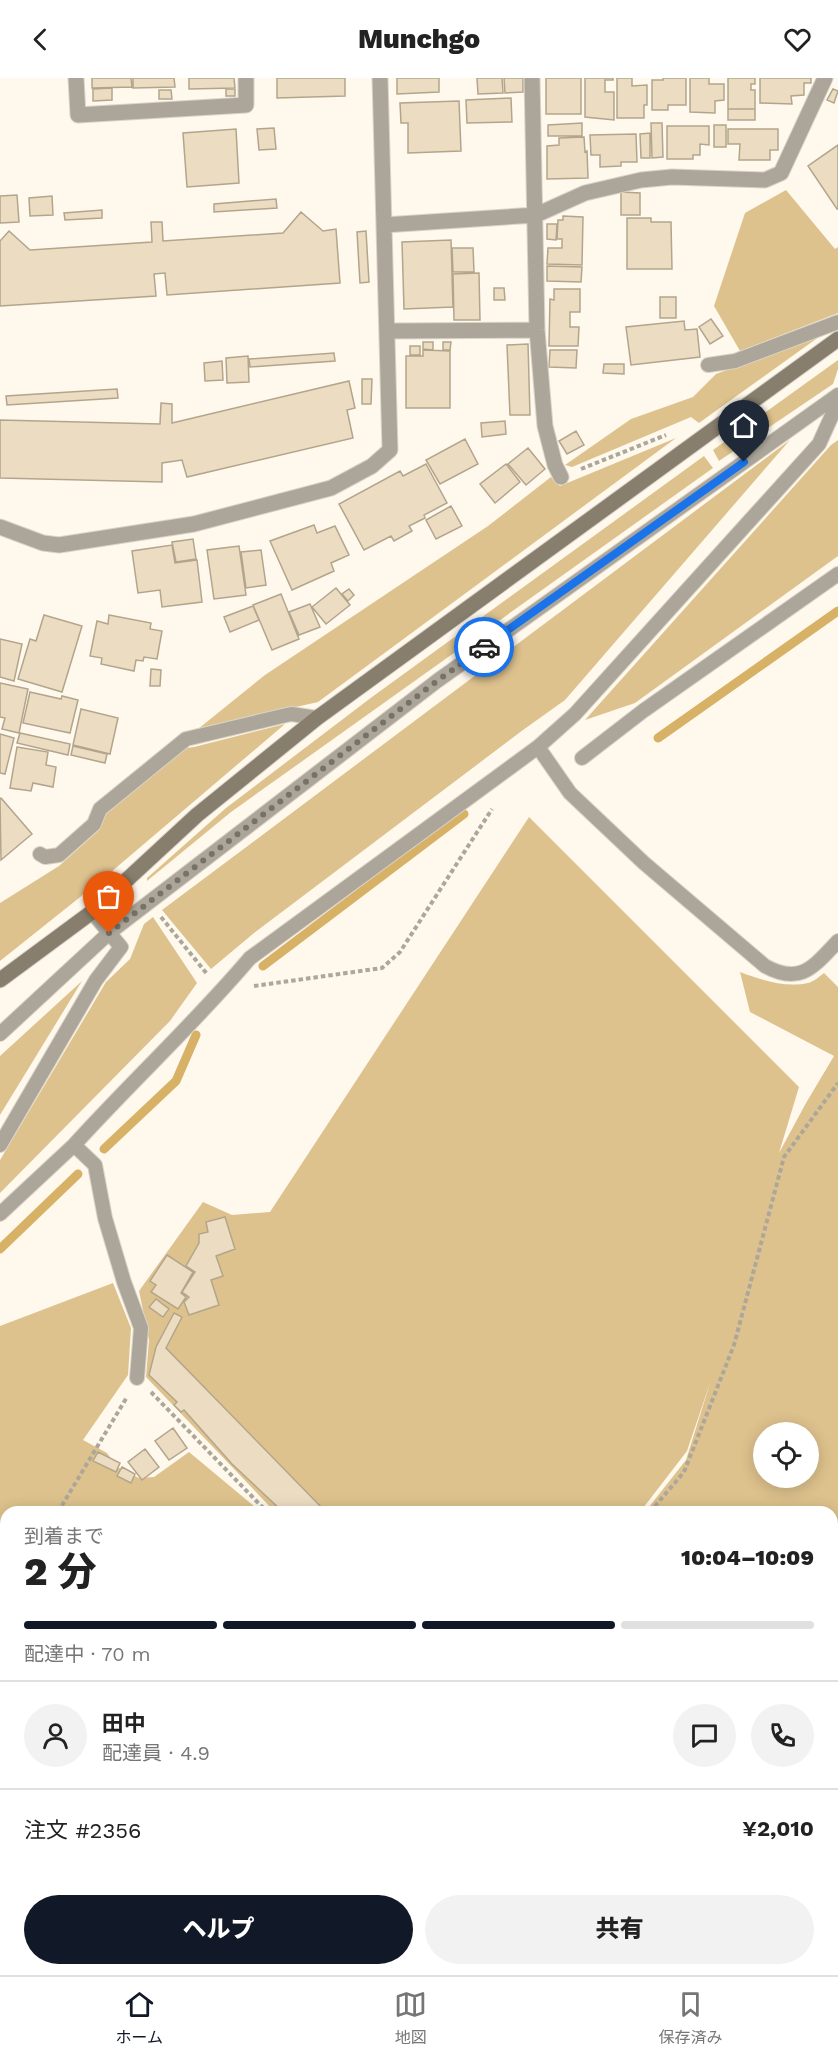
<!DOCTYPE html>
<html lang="ja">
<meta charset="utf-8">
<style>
:root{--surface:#fff;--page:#f2f2f2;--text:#222;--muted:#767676;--line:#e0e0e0;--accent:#111827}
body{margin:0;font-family:"Work Sans","Noto Sans JP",sans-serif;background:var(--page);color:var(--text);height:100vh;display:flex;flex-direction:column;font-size:22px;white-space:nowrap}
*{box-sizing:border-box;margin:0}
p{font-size:20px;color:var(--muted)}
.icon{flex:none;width:33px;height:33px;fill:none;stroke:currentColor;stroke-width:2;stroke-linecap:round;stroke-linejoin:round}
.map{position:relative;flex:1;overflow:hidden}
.drawer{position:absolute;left:0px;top:1428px;width:838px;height:470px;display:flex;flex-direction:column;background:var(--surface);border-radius:18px 18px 0 0;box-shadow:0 3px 15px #0003}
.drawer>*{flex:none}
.tools{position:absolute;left:753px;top:1344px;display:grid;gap:12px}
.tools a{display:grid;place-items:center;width:66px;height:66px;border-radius:50%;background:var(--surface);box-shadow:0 3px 15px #0003;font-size:30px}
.pin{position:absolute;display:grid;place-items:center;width:51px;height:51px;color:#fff;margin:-62px -26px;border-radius:50% 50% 50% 0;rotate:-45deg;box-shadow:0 0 6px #0007}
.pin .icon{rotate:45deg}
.courier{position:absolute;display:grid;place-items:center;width:60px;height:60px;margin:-30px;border:4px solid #1a73e8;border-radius:50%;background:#fff;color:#222;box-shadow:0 2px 8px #0007}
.summary em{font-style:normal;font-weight:800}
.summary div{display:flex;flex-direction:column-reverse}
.summary{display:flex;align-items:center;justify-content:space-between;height:102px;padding:0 24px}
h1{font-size:39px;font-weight:800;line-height:45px}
.bar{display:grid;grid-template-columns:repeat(4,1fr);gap:9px 6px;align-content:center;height:72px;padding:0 24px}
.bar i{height:8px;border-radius:4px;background:var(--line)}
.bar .on{background:var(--accent)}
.bar p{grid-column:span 4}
.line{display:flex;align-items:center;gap:15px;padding:0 24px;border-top:2px solid var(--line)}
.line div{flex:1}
.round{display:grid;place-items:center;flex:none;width:63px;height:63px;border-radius:32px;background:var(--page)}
.cta{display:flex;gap:12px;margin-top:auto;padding:12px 24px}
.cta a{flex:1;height:69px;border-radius:36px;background:var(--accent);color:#fff;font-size:24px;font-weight:800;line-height:69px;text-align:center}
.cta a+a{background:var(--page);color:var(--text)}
header{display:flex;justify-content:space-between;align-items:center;height:78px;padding:0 24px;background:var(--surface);font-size:27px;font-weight:800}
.dock{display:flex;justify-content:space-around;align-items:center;height:84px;border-top:2px solid var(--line);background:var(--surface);font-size:16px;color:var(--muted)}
.dock a{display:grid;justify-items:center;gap:3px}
.dock .on{color:var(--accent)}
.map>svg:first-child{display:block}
.green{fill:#dec28d;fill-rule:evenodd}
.water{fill:#d7b165}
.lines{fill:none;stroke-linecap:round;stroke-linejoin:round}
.stream{stroke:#d7b165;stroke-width:9}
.building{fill:#ecddc2;stroke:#b3a58b;stroke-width:1.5}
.lane-casing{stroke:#d9d3c8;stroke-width:16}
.street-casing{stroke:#d9d3c8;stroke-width:17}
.secondary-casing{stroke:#d9d3c8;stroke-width:17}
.path{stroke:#aca69b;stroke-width:4;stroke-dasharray:4.5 3;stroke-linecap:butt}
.lane{stroke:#aca69a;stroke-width:14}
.street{stroke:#aca69a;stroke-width:15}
.secondary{stroke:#877e6d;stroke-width:15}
.done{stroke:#777267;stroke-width:6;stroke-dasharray:0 10.8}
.route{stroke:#1a73e8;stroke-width:8}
</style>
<header><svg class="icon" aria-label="back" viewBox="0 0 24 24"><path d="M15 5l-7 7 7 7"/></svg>Munchgo<svg class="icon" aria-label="heart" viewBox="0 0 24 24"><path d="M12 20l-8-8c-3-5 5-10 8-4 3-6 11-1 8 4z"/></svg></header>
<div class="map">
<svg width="838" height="1897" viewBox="0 0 838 1897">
<rect width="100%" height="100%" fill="#fef8ed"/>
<!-- green -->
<path class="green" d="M786,112l49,59 3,-2v66l-98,38 -26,-45 31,-93z
M823,256l-124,89 -8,-6 -119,50 -7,-2 66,-46 62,-22 23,-23z
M838,282v9l-5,15 -114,77 -6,-11z
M676,360l-358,264 -120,27 67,-54 223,-149 63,-49 9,9z
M790,362l-225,260 -42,30 -269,203 -43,36 -49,-59z
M838,362v116l-203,147 -50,17 246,-275z
M704,378l9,12 -482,344 -84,69v-3l79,-70 146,-111z
M285,646l-181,154 -104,83v-58l59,-37 40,-36 5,-17 75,-64 15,-2z
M529,739l270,270 -20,66 27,-50 28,-47 -84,-44 -10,-40c22,8 45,16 68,11 5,-1 11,-6 16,-10l14,14v666l-5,6 -1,-147h-187l41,-52 25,-80 -24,71 -47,61h-365l-129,-135 3,-37 -10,-49 64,-89 29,13 38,-3zM764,1354h44v46h-44z
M153,839l44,66 -27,38 -170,172v-33l106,-178 24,-23 14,-35z
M82,903l-82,134v-59z
M113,1205l18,45 -3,47 -45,65 24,13 10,14 22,11 15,-1 35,-25 72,60h-255v458h571l-4,5h-573v-649z
M838,1602v114l-5,6 -1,-114z
M612,1892h84l-4,5h-85z"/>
<!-- water -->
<path class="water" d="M838,1720v177h-143l5,-5h132v-165z"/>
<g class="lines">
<!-- stream -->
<path class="stream" d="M658,660l180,-127
M263,888l201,-152
M104,1071l72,-68 20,-46
M0,1171l78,-75"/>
</g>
<!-- building -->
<path class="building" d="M92,0h39l1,9 -40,1z
M133,0h41l1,9 -42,1z
M189,0h45l1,10 -46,1z
M277,0h68v18l-68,2z
M397,0h42v14l-42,2z
M477,0h25l1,15 -25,1z
M504,0h19v14l-18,1z
M546,0h35v36h-35z
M585,0h28v2h-8v12h9v28l-29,-3z
M617,0h15v8l15,-1v20h-3v13h-27z
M663,0h23v27h-18v5h-16v-30h11z
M690,0h19v6h15v16l-9,1v12l-25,-1z
M728,0h27v6h-4v6h4v19h-27z
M760,0h51v5h-7v12l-13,1 1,8 -32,-1z
M112,10v12l-19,1v-12z
M226,11h9v7h-9z
M833,11l5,2 -4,12 -7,-3z
M159,12h12l1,9h-13z
M511,20l1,24 -45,1 -1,-23z
M459,23l2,50 -53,2v-30h-7l-1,-20z
M728,31h27v11h-27z
M582,45v13h-34v-11z
M651,45h11l1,34 -11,1z
M714,47h12v22h-12z
M667,48h42v19l-9,-1v11h-7v4h-26z
M274,50l2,21 -17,1 -2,-21z
M236,51l3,54 -52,4 -4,-54z
M728,51h50v21h-8v10h-31l1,-16h-12z
M650,55v25h-9l-1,-24z
M636,56l1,28h-16v4l-21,1v-12h-9l-1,-20z
M584,59l1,15 2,-1 1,27 -41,1v-33l12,-1v-7z
M838,67v64h-1l-29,-43z
M621,114l19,1v22h-19z
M17,117l2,27 -19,1v-27z
M52,118l1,19 -23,1 -1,-18z
M276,121l1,9 -63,4v-8z
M102,132v8l-37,2 -1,-7z
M301,134l22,19 13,-2 4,54 -173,12 -2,-22 -11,1 2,22 -156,10v-65l9,-10 21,19 122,-8 -1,-20h11l1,19 120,-8z
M563,138l20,1 -1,48 -35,-1 1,-16h14v-9h-5l1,-19h5z
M627,140h24v4h20l1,47h-45z
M547,146h10l-1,16 -9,-1z
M366,153l3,51 -9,1 -3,-51z
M451,162l2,67 -49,2 -2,-67z
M452,170h21l1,24h-21z
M547,188l35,1 -1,15 -34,-1z
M479,195l1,47h-26l-1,-46z
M494,210h10l1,12h-11z
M554,211h26v23h-10v15h9l-1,19h-29l1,-47 4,1z
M660,219h16v21h-16z
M711,241l12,17 -13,8 -11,-17z
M684,243l1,9 12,-1 3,28 -69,8 -5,-38z
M423,264h10v8l-10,-1z
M443,264h8l-1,8h-7z
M528,266l2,71h-20l-3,-70z
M410,268h10v9h-10z
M423,272l27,1v57h-44v-52h17z
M550,272h27l-1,18 -27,-1z
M334,275l1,8 -85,6 -1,-8z
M248,278l1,26 -22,1 -1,-25z
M222,283l1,19 -18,1 -1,-18z
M604,286h20v10l-21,-1z
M362,301h10l-1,25h-9z
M349,303l6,27 -8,2 6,28 -166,39 -5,-17 -20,3v19l-162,-4v-58l160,4 1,-21 11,1v19z
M117,311l1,9 -111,7 -1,-9z
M505,343l1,13 -24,3 -1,-14z
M576,353l8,14 -17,9 -8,-13z
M465,361l13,25 -38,20 -14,-24z
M528,370l17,21 -19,16 -18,-21z
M426,386l21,39 -23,12 1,3 -16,8 3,5 -18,10 -3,-5 -27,14 -25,-46 61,-33 3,5z
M506,386l14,18 -25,21 -15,-19z
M451,428l11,20 -26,13 -10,-19z
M314,447l3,8 18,-7 14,29 -18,8 3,8 -42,19 -22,-49z
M193,461l3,20 -20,3 -4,-20z
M172,467l3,18 22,-3 5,42 -40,5 -2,-17 -22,3 -6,-42z
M239,468l7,49 -32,4 -7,-49z
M261,472l5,35 -20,3 -5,-36z
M336,510l14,17 -24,19 -14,-17z
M349,511l5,6 -6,6 -6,-7z
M281,516l18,45 -27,11 -19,-45z
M310,526l10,23 -21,8 -10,-23z
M253,528l6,14 -29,12 -6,-15z
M44,537l38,11 -20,66 -44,-13 12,-40 6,2z
M109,537l42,8 -1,6 12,2 -5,28 -13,-2 -1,4 -7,-1 -2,11 -33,-7 1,-6 -12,-2 7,-35 11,3z
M0,561l22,5 -8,37 -14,-4z
M151,591l10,1 -1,16h-10z
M0,605l28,6 -9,44 -17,-4 3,-11 -5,-1z
M30,614l31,7 1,-3 16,4 -8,33 -47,-10z
M81,631l37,9 -8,36 -37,-9z
M20,655l50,11 -2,11 -51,-12z
M0,656l14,4 -9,36 -5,-1z
M73,668l34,8 -2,9 -34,-8z
M17,669l31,5 -2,13 10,2 -3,20 -20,-4 -2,8 -21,-3z
M1,720l31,36 -31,26 -1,-61z
M225,1139l10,32 -19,7 7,20 -12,4 8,25 -30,10 -5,-13 5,-5 -7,-5 13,-20 -9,-6 13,-23v-9l9,-2 -2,-10z
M167,1177l26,17 -12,21 5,4 -8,12 -27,-17 5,-7 -6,-4z
M156,1221l13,10 -6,8 -14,-10z
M174,1235l8,4 -16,31 160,164h-43l-51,-48 -48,-54 -3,2 -7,-7 3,-3 -28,-27 7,-28z
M173,1350l14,20 -18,12 -14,-19z
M145,1371l14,18 -17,13 -14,-18z
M98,1374l22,11 -4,9 -23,-11z
M122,1389l13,7 -4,9 -14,-7z"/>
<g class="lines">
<defs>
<path id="lane" d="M708,287l27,-4 103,-39
M538,669l32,46 74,70 121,103c36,20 49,0 73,-25
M582,680l61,-47 195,-137
M40,776l5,3 14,-2 35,-31 6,-15 86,-70 105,-25 26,4
M0,956l109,-101 328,-252 401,-286
M0,1067l96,-165 25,-33 -29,-35
M74,1067c58,-64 121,-122 176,-187l288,-211 37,-33 244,-270 19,-42
M0,1136l74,-69 21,20 10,53 19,64 17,46 -4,50
M832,1598l6,-7
M592,1897l4,-5"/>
<path id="street" d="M76,0l2,37 168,-10v-27
M532,0l5,252 8,96 10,39 6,12
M384,147l152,-10 49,-22 56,-13 31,-3 93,3 16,-7 44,-95
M387,253l150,-1
M0,449l43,16 16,2 135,-21 137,-36 41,-22 18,-16 -10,-372"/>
<path id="secondary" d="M0,902l92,-68 105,-97 120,-97 521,-379"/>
</defs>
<!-- lane casing -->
<use href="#lane" class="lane-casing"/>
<!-- street casing -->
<use href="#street" class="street-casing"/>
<!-- secondary casing -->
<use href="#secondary" class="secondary-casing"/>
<!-- path -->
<path class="path" d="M581,391l85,-34
M161,839l46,57
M254,908l128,-18 18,-16 92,-143
M151,1314l116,120
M58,1434l69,-115
M650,1434l34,-40 50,-127 50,-188 54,-74
M0,1530l6,-10"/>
<!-- lane -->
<use href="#lane" class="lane"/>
<!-- street -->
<use href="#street" class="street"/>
<!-- secondary -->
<use href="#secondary" class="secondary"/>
</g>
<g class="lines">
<!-- done -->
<path class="done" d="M109,855l328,-252 47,-34"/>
<!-- route -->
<path class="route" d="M484,569l260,-185"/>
</g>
</svg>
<div class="tools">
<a><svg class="icon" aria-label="locate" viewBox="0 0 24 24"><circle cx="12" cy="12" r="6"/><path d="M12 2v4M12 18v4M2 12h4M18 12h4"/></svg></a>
</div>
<div class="pin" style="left:109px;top:855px;background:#ea580c"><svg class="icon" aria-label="bag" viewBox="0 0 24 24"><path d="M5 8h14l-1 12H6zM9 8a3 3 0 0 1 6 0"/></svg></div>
<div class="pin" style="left:744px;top:384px;background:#1f2937"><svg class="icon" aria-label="home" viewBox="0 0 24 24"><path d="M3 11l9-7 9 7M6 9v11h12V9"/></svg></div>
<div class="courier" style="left:484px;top:569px"><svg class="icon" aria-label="car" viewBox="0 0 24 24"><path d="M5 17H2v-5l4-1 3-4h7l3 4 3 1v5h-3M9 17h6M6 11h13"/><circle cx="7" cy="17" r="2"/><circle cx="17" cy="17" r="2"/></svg></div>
<section class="drawer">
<div class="summary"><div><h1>2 分</h1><p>到着まで</p></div><em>10:04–10:09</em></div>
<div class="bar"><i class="on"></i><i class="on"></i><i class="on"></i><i></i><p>配達中 · 70 m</p></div>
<div class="line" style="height:108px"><a class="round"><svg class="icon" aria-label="person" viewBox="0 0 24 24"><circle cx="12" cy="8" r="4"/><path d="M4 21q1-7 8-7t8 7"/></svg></a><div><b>田中</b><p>配達員 · 4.9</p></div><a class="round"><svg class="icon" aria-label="chat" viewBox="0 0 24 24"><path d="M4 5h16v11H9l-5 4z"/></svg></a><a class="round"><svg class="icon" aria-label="phone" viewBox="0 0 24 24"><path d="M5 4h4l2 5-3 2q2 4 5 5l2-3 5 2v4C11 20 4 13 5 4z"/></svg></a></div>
<div class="line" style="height:78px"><div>注文 #2356</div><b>¥2,010</b></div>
<div class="cta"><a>ヘルプ</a><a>共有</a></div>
</section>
</div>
<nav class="dock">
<a class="on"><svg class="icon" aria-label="home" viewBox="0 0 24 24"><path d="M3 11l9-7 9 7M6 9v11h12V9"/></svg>ホーム</a>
<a><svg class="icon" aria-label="map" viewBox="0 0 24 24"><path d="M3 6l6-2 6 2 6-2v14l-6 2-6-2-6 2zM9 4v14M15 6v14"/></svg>地図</a>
<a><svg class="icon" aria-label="saved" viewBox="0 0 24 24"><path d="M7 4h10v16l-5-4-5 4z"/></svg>保存済み</a>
</nav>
